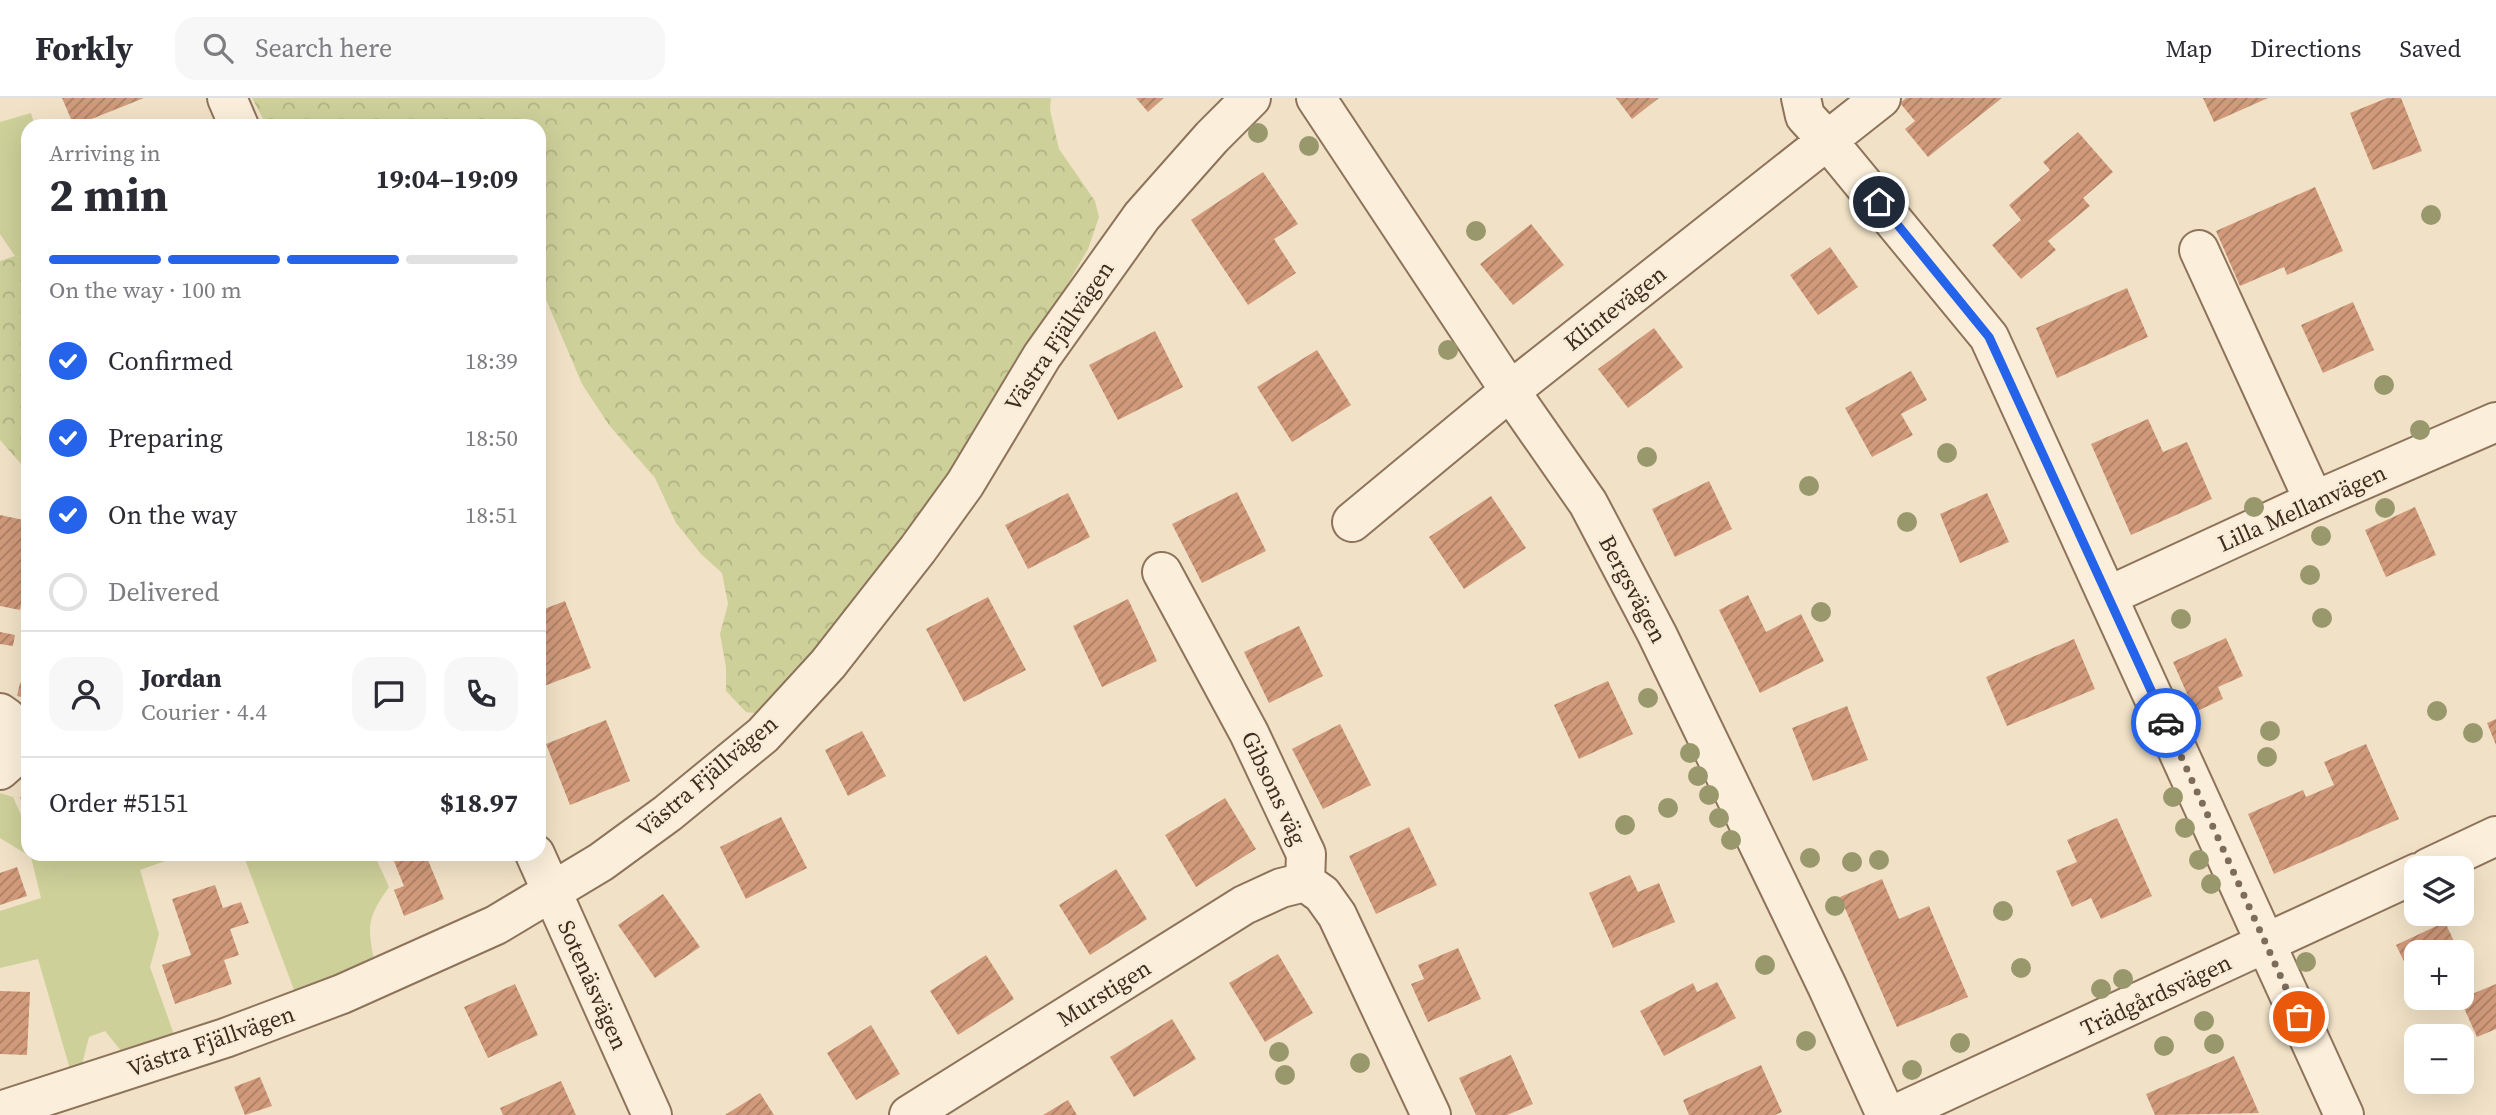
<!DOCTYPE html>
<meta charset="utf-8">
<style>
:root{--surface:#fff;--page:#f7f7f7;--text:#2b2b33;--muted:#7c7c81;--line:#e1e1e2;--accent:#2563eb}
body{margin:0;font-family:"Source Serif 4",serif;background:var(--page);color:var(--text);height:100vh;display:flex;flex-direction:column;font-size:26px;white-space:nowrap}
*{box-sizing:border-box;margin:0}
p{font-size:23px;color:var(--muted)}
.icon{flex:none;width:38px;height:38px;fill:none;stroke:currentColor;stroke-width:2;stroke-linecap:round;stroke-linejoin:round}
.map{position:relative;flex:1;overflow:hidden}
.details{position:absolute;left:21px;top:21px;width:525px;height:742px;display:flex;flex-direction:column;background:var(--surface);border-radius:21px;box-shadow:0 7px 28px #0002}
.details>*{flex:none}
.controls{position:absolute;left:2404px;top:758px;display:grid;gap:14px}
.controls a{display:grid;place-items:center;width:70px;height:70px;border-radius:14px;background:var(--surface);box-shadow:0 7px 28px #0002;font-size:35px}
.pin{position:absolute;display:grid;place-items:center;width:60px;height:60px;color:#fff;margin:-30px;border:4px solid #fff;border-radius:50%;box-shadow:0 2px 7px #0007}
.courier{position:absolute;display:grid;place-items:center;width:70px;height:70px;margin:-35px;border:5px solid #2563eb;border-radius:50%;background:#fff;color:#222;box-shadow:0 2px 9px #0007}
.summary em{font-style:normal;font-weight:700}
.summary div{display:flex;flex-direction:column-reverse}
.summary{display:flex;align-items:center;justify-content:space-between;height:119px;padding:0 28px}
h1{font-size:46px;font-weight:700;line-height:52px}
.bar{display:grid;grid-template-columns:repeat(4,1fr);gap:10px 7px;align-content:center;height:84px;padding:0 28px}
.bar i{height:9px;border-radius:5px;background:var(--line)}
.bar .active{background:var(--accent)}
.bar p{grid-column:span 4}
.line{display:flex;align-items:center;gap:18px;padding:0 28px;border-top:2px solid var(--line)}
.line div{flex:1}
.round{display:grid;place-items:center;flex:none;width:74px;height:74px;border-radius:21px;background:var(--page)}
ol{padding:0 28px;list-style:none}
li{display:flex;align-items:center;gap:21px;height:77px}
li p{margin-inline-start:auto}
li .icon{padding:7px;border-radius:50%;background:var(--accent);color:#fff;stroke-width:4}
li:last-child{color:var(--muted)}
li i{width:38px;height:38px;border:4px solid var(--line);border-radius:50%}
header{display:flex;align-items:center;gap:42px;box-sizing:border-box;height:98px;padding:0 35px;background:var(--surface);border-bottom:2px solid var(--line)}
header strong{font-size:33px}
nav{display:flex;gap:38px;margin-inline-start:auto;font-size:24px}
.search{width:490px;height:63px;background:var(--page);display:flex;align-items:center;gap:18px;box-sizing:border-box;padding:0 24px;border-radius:21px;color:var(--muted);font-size:26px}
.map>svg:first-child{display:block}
.green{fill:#cdd099}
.forest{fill:url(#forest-crowns)}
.building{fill:url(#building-hatch)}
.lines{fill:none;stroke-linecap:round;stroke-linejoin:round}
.minor-casing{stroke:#8e735b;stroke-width:42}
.minor{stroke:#fbefdb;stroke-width:38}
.tree{fill:#99986d}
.done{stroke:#7d6c5a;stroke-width:7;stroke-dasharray:0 12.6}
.route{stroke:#2563eb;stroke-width:9}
.labels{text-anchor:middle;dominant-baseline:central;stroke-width:5;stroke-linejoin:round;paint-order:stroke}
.street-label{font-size:23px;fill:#3e2c1f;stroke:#f8ecd7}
</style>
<header>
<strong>Forkly</strong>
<div class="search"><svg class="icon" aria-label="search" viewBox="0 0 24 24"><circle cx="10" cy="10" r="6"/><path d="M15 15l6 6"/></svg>Search here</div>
<nav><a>Map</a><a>Directions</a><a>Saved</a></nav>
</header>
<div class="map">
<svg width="2496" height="1017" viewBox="0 0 2496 1017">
<defs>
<pattern id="forest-crowns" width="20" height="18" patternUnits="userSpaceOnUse" patternTransform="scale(1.75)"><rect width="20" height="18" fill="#cdd099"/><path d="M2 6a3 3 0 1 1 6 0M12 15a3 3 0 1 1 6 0" fill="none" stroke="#b1b383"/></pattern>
<pattern id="building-hatch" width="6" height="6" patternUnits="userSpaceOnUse" patternTransform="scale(1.75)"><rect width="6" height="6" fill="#d19a7b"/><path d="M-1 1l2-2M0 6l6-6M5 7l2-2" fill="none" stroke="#ab7e64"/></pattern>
</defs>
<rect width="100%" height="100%" fill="#f1e2c7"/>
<!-- green -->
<path class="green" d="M31,15l4,13h-7v131l-13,-1 -15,-22v-112z
M0,695l13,4 15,34v23h90l7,7 17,-7h43l-45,16 19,64 -9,33 27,76 -55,9 -17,-21 -16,6 -7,27 -12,5 -32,-110 -38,9v-57l41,-13 -10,-41 -31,-19z
M243,756h131l15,33c-24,34 -21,40 -14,79l-78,32z"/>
<!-- forest -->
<path class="forest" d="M252,0h799l-1,12 9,39 36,52 4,16 -11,32 -144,248 -183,217 -15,-2 -20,-21v-24l-6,-33 8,-30 -6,-31 -21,-19 -25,-31 -21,-45 -46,-53 -27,-41 -43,-101v-157h-272z
M15,158l13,1v215l-28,-32v-179z"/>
<!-- building -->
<path class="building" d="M62,0h82l-70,28z
M1136,0h28l-16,14z
M1616,0h43l-27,21z
M1906,0h96l-74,59 -23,-28 10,-8 -15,-18z
M2203,0h65l-54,24z
M2387,0h14l21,53 -49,19 -23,-57z
M2078,34l35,40 -30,26 7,8 -42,35 8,9 -35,29 -29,-34 29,-25 -12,-15 41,-35 -7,-8z
M1263,74l35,52 -24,15 22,34 -48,32 -57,-85z
M2315,89l28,64 -56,24 -3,-8 -44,19 -24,-55z
M1531,126l33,41 -51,40 -33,-41z
M1830,149l28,40 -40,28 -28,-40z
M2127,190l21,49 -91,41 -21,-50z
M2353,204l21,48 -51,23 -22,-48z
M1654,230l29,39 -55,41 -30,-39z
M1155,233l28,56 -65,33 -29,-55z
M1317,252l34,55 -59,37 -35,-55z
M1911,273l16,29 -26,14 12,21 -41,22 -27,-49z
M2148,321l15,33 24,-10 25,57 -81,36 -40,-91z
M1709,383l23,48 -57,28 -23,-48z
M1237,394l29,59 -64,32 -30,-59z
M1068,395l22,44 -62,32 -23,-44z
M1987,395l22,49 -49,21 -20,-49z
M1491,398l35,52 -62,41 -35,-52z
M2415,409l21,48 -50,22 -21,-47z
M0,417l28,6v51l-8,38 -20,-4z
M1748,497l18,37 35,-18 23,47 -64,32 -41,-83z
M988,499l38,73 -62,32 -38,-73z
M1128,501l29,62 -55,26 -29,-61z
M565,503l26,67 -52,20v-77z
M1299,528l24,50 -54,27 -25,-51z
M0,534l15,3 -2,11 -13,-2z
M2226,540l17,38 -25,11 5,12 -28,13 -22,-50z
M2074,541l21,50 -88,37 -21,-49z
M1608,583l25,53 -54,25 -25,-54z
M20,585l8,2v13l-11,-2z
M1847,608l21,54 -55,21 -21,-53z
M2496,621v26l-9,-22z
M606,622l24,61 -60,24 -24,-61z
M1340,626l31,61 -48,24 -31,-60z
M862,633l24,45 -38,20 -23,-46z
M2366,646l33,75 -125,55 -26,-60 55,-24 3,7 28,-12 -10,-23z
M28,696v24l-8,-21z
M1225,700l31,51 -60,38 -31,-52z
M781,719l26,51 -61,31 -26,-52z
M2117,720l35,78 -51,23 -10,-21 -19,9 -16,-36 21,-9 -10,-22z
M1409,729l28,58 -61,29 -27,-58z
M391,756h53l-16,6 16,39 -40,17 -10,-26 10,-4z
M17,769l10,29 -27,9v-32z
M1116,771l31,50 -57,36 -31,-50z
M1630,777l8,17 21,-9 16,39 -62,26 -24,-55z
M1882,781l17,40 30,-13 39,91 -71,30 -57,-130z
M215,787l8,23 18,-6 8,21 -19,6 9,26 -15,5 8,24 -57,20 -13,-39 29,-10 -19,-56z
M663,796l37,53 -45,31 -37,-53z
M2445,824l14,30h-42v36l-21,-43z
M1458,850l23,51 -53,23 -17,-38 13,-5 -6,-14z
M1278,856l35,59 -48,29 -36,-59z
M986,857l28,44 -56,36 -28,-44z
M2462,860l9,18 -9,4z
M1717,884l19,36 -72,38 -24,-45 53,-28 4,9z
M515,886l23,51 -50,23 -24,-51z
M2496,886v45l-19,8 -17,-38z
M0,893l30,1 -3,63 -27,-1z
M1172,921l24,40 -62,38 -24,-40z
M871,927l29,49 -44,26 -29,-47z
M1511,957l22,49 -26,11h-31l-17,-37z
M2234,958l25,57 -104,2 -9,-21z
M1761,967l21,47 -7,3h-86l-6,-15z
M260,979l12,29 -27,9 -11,-28z
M561,983l15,34h-73l-3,-7z
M760,995l14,22h-49z
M1068,1002l9,15h-34z"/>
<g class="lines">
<defs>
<path id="minor" d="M227,0l12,28
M1316,0l194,293 78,112 69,131 170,352 59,129
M1801,0l4,18 22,24 162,197 355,778
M2199,152l115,251
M1352,424l158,-131 371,-293
M1162,474l87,161 57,121 -1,28
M2108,498l206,-95 182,-79
M0,615l7,5 11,25 -8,18 -10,9
M535,756l117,261
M2428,770l68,-32
M1305,784l17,12 15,21 94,200
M0,1013l225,-73 117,-44 154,-69 105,-63 67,-49 95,-78 65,-71 90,-115 47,-65 77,-128 100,-140 70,-79 39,-39
M909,1017l335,-210 37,-17 24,-6
M1894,1017l523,-242"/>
</defs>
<!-- minor casing -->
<use href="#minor" class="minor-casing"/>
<!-- minor -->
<use href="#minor" class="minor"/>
</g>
<!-- trees -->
<g class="tree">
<circle cx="1258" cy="35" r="10"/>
<circle cx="1309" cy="48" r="10"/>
<circle cx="2431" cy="117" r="10"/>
<circle cx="1476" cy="133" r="10"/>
<circle cx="1448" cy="252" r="10"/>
<circle cx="2384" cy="287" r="10"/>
<circle cx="2420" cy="332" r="10"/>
<circle cx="1947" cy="355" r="10"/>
<circle cx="1647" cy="359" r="10"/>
<circle cx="1809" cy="388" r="10"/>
<circle cx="2254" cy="409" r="10"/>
<circle cx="2385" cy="410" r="10"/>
<circle cx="1907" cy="424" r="10"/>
<circle cx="2321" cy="438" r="10"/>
<circle cx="2310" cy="477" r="10"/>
<circle cx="1821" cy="514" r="10"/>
<circle cx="2322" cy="520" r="10"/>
<circle cx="2181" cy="521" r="10"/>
<circle cx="1648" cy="600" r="10"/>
<circle cx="2437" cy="613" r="10"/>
<circle cx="2270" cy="633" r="10"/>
<circle cx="2473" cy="635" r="10"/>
<circle cx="1690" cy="655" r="10"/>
<circle cx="2267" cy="659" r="10"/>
<circle cx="1698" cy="678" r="10"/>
<circle cx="1709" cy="697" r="10"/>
<circle cx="2173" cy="699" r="10"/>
<circle cx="1668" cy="710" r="10"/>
<circle cx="1719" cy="720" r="10"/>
<circle cx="1625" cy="727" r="10"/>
<circle cx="2185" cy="730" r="10"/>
<circle cx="1731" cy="742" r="10"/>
<circle cx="1810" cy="760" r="10"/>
<circle cx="1879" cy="762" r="10"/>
<circle cx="2199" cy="762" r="10"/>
<circle cx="1852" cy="764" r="10"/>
<circle cx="2211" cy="786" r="10"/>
<circle cx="1835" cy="808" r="10"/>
<circle cx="2003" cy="813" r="10"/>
<circle cx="2306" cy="864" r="10"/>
<circle cx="1765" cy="867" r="10"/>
<circle cx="2021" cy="870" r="10"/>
<circle cx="2123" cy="881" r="10"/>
<circle cx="2101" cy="891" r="10"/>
<circle cx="2204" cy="923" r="10"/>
<circle cx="1806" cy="943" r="10"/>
<circle cx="1960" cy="945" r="10"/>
<circle cx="2214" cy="946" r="10"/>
<circle cx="2164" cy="948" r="10"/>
<circle cx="1279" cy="954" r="10"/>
<circle cx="1360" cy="965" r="10"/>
<circle cx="1912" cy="972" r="10"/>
<circle cx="1285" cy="977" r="10"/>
</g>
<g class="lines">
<!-- done -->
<path class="done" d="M2166,625l133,294"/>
<!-- route -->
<path class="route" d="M1879,104l110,135 177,386"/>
</g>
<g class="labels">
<!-- street labels -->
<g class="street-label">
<text transform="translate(1615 210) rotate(-38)">Klintevägen</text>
<text transform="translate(1059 238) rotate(-56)">Västra Fjällvägen</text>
<text transform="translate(2302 410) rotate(-24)">Lilla Mellanvägen</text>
<text transform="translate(1633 491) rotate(62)">Bergsvägen</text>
<text transform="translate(707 678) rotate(-40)">Västra Fjällvägen</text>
<text transform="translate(1274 690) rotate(65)">Gibsons väg</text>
<text transform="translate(593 887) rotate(66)">Sotenäsvägen</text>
<text transform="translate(1104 895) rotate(-32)">Murstigen</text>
<text transform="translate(2156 897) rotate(-25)">Trädgårdsvägen</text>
<text transform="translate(211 943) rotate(-19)">Västra Fjällvägen</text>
</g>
</g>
</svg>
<div class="controls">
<a><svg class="icon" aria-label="layers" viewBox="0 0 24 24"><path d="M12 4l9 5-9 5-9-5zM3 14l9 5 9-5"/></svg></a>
<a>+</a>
<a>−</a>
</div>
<div class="pin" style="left:2299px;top:919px;background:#ea580c"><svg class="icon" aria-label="bag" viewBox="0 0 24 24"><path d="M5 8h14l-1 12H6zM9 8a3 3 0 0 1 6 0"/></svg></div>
<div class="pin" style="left:1879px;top:104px;background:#1f2937"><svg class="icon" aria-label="home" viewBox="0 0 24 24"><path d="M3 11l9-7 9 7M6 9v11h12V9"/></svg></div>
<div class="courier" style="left:2166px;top:625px"><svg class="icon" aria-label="car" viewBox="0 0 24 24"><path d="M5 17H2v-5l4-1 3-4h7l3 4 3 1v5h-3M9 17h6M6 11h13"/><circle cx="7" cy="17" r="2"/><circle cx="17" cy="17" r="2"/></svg></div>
<section class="details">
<div class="summary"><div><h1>2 min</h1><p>Arriving in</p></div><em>19:04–19:09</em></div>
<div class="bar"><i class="active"></i><i class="active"></i><i class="active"></i><i></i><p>On the way · 100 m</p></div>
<ol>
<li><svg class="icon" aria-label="check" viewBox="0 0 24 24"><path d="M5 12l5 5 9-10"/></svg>Confirmed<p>18:39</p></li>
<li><svg class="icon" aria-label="check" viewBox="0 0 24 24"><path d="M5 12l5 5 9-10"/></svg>Preparing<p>18:50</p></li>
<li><svg class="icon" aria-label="check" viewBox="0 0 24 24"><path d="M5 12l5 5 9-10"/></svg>On the way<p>18:51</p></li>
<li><i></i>Delivered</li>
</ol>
<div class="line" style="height:126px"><a class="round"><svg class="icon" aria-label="person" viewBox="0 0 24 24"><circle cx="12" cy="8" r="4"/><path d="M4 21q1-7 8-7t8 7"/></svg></a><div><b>Jordan</b><p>Courier · 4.4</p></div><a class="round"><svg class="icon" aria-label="chat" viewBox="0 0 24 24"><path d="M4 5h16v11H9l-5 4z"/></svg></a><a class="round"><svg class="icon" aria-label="phone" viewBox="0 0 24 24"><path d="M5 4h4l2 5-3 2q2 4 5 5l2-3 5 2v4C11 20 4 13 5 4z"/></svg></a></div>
<div class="line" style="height:91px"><div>Order #5151</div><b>$18.97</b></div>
</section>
</div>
